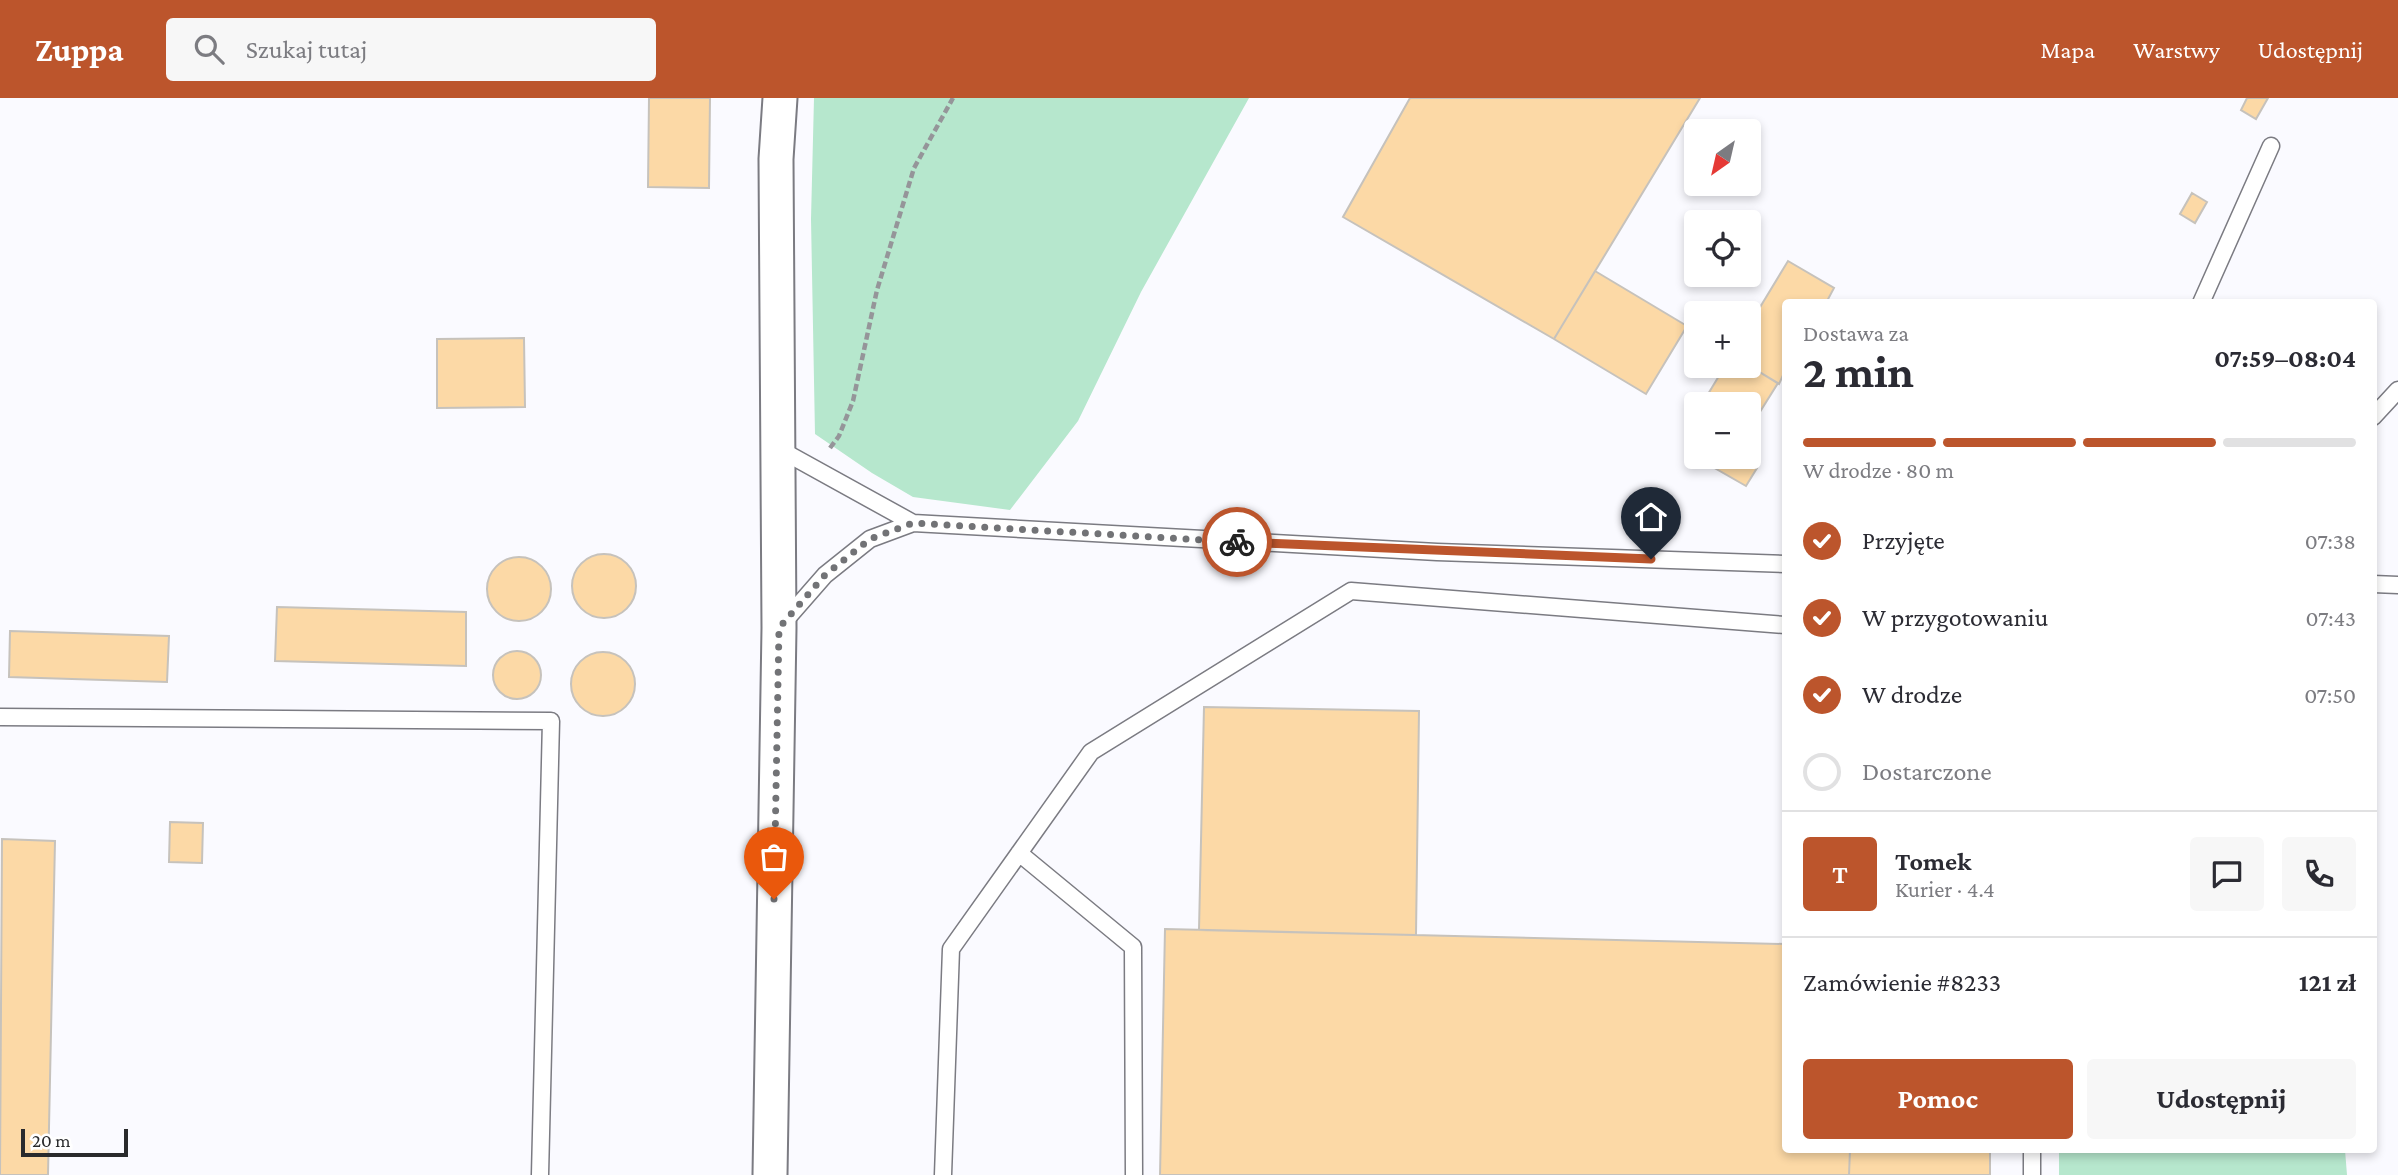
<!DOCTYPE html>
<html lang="pl">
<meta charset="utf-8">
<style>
:root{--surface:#fff;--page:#f7f7f7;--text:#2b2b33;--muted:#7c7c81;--line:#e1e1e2;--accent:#bc552c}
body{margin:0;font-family:"Crimson Pro",serif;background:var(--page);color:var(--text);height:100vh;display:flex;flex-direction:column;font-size:26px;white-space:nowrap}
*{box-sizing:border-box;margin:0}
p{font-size:23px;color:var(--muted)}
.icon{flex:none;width:38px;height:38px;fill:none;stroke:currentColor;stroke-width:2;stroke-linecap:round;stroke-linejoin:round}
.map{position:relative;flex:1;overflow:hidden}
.drawer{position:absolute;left:1782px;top:201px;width:595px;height:854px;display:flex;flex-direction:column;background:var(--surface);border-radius:7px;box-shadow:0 4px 10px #0003}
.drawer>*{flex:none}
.needle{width:46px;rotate:214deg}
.buttons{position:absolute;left:1684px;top:21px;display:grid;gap:14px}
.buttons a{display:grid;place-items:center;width:77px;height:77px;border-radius:7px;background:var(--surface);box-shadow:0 4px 10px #0003;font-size:35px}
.scale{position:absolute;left:21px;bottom:18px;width:107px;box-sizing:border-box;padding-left:7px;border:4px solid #292a2c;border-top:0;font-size:19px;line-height:24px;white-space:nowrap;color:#292a2c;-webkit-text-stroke:5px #fff;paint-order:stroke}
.pin{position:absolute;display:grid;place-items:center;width:60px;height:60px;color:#fff;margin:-72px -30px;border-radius:50% 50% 50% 0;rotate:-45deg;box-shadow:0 0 7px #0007}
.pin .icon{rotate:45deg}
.courier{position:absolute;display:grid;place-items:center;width:70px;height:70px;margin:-35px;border:5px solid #bc552c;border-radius:50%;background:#fff;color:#222;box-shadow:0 2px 9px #0007}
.headline em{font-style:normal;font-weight:700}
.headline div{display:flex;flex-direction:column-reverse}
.headline{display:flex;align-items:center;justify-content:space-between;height:119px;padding:0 21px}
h1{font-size:46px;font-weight:700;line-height:52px}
.bar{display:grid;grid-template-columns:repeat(4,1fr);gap:10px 7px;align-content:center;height:84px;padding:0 21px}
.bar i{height:9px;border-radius:5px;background:var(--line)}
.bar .on{background:var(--accent)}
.bar p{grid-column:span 4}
.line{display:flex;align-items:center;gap:18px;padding:0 21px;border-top:2px solid var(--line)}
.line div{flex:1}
.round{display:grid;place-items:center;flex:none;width:74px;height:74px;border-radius:7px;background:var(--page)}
ol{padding:0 21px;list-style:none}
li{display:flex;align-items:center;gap:21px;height:77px}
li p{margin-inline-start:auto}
li .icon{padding:7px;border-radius:50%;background:var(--accent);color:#fff;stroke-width:4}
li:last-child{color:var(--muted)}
li i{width:38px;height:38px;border:4px solid var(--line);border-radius:50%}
.cta{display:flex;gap:14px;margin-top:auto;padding:14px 21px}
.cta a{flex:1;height:80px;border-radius:7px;background:var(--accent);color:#fff;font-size:28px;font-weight:700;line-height:80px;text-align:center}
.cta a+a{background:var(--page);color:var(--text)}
header{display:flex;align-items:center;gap:42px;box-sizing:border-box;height:98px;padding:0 35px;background:var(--accent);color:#fff}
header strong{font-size:33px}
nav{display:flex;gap:38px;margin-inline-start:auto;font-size:24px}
.search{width:490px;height:63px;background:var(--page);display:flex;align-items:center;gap:18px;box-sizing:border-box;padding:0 24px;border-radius:7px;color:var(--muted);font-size:26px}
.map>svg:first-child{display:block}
.green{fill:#b6e7cd}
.building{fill:#fcd9a6;stroke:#c6c2bc;stroke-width:2}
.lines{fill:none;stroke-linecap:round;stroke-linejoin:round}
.service-casing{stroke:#7b7b82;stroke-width:19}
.minor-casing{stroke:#7b7b82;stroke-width:37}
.path{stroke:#959599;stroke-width:4.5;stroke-dasharray:7 3.5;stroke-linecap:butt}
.service{stroke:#fff;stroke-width:16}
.minor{stroke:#fff;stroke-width:33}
.done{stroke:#727376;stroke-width:7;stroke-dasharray:0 12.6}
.route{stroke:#bc552c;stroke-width:9}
</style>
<header>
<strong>Zuppa</strong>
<div class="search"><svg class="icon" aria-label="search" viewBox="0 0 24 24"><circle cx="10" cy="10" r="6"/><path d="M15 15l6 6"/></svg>Szukaj tutaj</div>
<nav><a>Mapa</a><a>Warstwy</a><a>Udostępnij</a></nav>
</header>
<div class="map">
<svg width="2398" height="1077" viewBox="0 0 2398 1077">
<rect width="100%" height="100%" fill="#fafaff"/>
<!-- green -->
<path class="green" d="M814,0h435l-108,194 -63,129 -68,89 -97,-13 -41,-24 -57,-39 -4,-215z
M2059,1052h286l2,25h-288z"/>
<!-- building -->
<path class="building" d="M649,0h61l-1,90 -61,-1z
M1410,0h290l-146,241 -211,-122z
M2247,0h21l-12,21 -15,-9z
M2192,95l15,9 -12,21 -15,-9z
M1788,163l46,27 -8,15h-41v68l-6,13 -31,-19v-38z
M1595,173l92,55 -41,68 -92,-55z
M524,240l1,69 -88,1v-69z
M1748,267l30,18 -30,48v-27h-46l23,-38z
M1696,317v21l-10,-6z
M1700,359h37l20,11 -11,18 -47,-27z
M572 488a32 32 0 1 1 64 0a32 32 0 1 1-64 0Z
M487 491a32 32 0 1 1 64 0a32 32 0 1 1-64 0Z
M277,509l189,5v54l-191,-5z
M10,533l159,5 -2,46 -158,-5z
M493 577a24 24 0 1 1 48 0a24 24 0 1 1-48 0Z
M571 586a32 32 0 1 1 64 0a32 32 0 1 1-64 0Z
M1204,609l215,4 -3,224 -217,-5z
M170,724l33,1 -1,40 -33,-1z
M2,741l53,2 -7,334h-48z
M1165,831l620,15v206h65l-1,25h-689z
M1850,1052h140v25h-141z"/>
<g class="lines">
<defs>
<path id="service" d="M2201,205l70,-157
M2373,319l25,-27
M779,351l134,74
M2373,486l25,1
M783,525l42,-48 45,-36 43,-16 524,29 348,12
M0,619l551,4 -11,454
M1019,755l114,94 1,228
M943,1077l8,-226 140,-197 260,-161 434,34
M2032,1077v-25"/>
<path id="minor" d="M770,1077l9,-547 -3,-469 4,-61"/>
</defs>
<!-- service casing -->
<use href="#service" class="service-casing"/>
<!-- minor casing -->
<use href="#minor" class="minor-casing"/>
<!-- path -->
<path class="path" d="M830,350l9,-12 14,-35 24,-111 37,-122 39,-70"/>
<!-- service -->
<use href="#service" class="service"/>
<!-- minor -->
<use href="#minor" class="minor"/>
</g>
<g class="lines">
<!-- done -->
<path class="done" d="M774,801l5,-271 46,-53 45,-36 43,-16 324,19"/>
<!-- route -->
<path class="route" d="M1237,444l414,17"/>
</g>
</svg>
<div class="buttons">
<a><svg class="needle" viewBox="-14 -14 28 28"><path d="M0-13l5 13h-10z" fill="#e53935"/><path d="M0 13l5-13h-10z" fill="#7c7c81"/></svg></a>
<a><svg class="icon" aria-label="locate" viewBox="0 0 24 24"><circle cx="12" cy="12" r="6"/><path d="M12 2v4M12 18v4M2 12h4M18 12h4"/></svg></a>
<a>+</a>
<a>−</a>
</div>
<div class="scale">20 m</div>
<div class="pin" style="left:774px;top:801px;background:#ea580c"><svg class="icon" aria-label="bag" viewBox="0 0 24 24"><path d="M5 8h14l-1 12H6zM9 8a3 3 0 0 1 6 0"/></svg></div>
<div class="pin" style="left:1651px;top:461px;background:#1f2937"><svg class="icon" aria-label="home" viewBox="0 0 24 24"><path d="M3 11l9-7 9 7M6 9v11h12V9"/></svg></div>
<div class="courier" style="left:1237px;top:444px"><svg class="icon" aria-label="bike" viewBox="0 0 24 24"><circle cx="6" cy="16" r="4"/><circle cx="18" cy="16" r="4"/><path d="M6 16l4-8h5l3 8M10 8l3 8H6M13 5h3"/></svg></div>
<section class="drawer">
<div class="headline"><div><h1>2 min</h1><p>Dostawa za</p></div><em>07:59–08:04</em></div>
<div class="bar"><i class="on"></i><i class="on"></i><i class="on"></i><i></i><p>W drodze · 80 m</p></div>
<ol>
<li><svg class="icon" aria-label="check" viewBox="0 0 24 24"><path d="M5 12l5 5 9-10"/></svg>Przyjęte<p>07:38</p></li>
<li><svg class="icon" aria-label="check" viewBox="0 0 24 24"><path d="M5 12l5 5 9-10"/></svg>W przygotowaniu<p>07:43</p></li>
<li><svg class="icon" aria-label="check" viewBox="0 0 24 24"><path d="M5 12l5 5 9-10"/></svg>W drodze<p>07:50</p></li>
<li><i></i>Dostarczone</li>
</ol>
<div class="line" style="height:126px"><b class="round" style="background:var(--accent);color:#fff">T</b><div><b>Tomek</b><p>Kurier · 4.4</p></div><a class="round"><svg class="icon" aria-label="chat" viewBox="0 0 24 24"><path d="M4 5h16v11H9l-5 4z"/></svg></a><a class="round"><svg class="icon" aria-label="phone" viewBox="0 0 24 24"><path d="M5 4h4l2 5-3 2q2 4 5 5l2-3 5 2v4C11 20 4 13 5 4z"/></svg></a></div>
<div class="line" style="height:91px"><div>Zamówienie #8233</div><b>121 zł</b></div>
<div class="cta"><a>Pomoc</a><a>Udostępnij</a></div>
</section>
</div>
